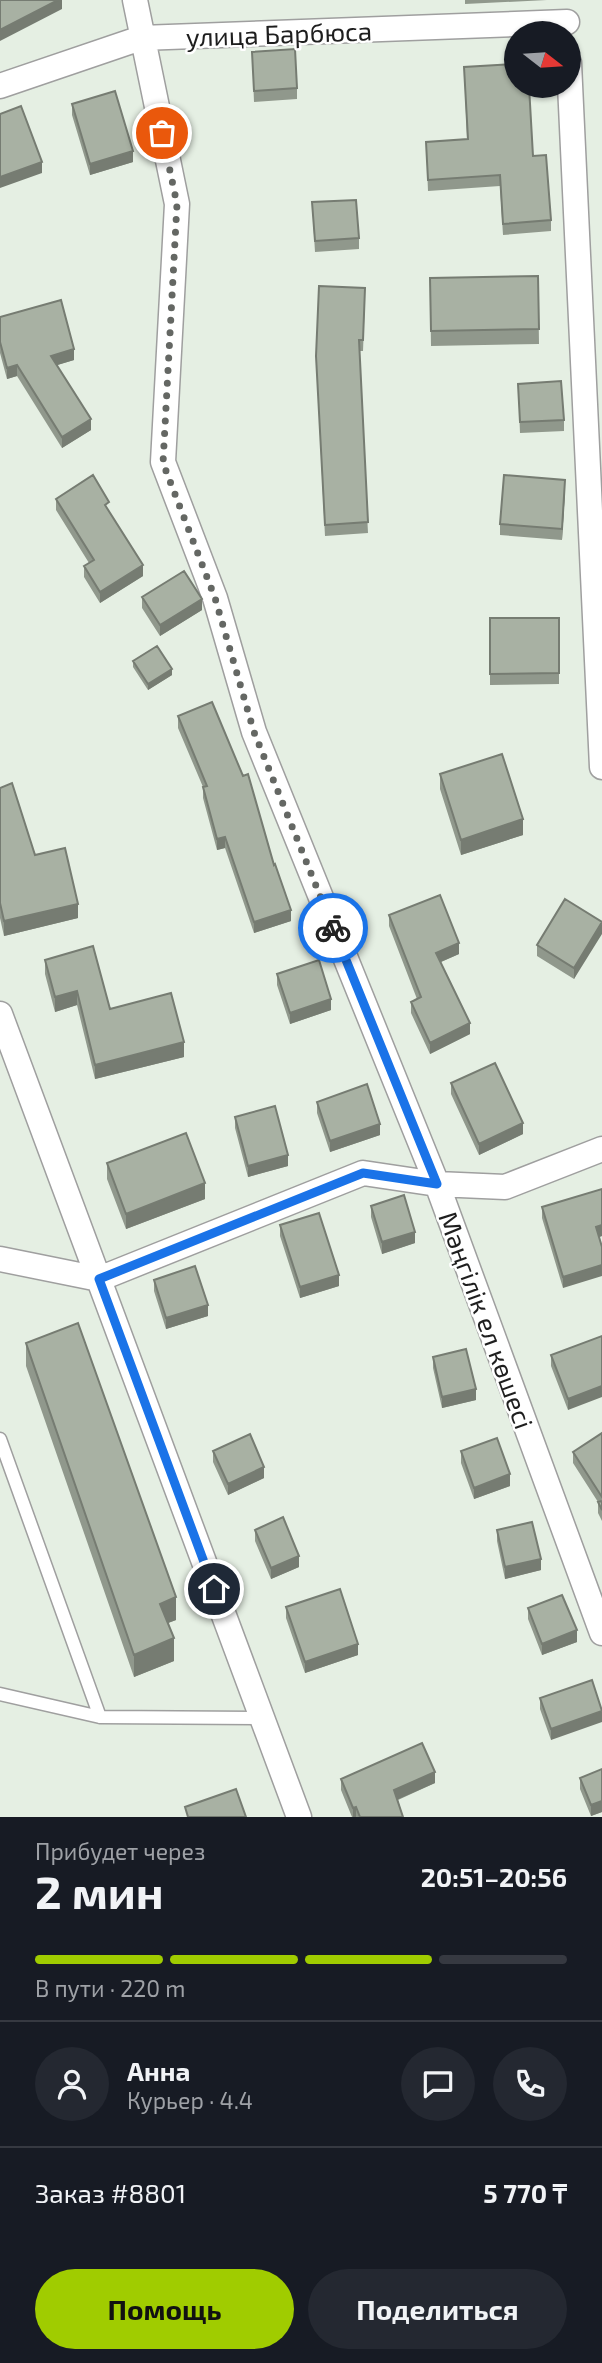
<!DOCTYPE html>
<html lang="ru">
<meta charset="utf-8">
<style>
:root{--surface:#171b24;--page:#242831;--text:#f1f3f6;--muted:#9ea1a6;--line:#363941;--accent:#a0cc00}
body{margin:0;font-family:"Exo 2",sans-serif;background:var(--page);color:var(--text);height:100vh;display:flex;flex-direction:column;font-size:26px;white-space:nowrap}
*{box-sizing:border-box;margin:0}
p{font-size:23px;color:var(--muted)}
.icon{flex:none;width:38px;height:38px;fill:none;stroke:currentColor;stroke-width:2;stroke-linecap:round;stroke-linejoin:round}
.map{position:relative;height:1817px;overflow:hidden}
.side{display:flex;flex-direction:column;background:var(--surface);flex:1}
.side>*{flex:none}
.needle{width:46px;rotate:107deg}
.fabs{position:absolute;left:504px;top:21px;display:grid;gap:14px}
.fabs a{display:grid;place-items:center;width:77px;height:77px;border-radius:50%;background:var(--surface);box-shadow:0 2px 5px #0004;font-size:35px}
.pin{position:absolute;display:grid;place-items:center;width:60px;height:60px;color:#fff;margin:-30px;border:4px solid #fff;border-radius:50%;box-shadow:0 2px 7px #0007}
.courier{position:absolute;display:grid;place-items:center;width:70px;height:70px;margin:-35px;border:5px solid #1a73e8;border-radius:50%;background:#fff;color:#222;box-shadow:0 2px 9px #0007}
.summary em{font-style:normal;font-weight:700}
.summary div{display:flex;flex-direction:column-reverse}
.summary{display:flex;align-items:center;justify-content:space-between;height:119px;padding:0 35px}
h1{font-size:46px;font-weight:700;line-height:52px}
.bar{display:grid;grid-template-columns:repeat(4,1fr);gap:10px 7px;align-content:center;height:84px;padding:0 35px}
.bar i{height:9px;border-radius:5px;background:var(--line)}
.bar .selected{background:var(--accent)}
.bar p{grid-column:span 4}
.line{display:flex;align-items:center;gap:18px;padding:0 35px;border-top:2px solid var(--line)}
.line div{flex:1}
.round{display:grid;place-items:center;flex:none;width:74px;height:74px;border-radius:37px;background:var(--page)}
.cta{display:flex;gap:14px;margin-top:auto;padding:14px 35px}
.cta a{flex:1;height:80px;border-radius:42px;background:var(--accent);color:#111;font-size:28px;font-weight:700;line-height:80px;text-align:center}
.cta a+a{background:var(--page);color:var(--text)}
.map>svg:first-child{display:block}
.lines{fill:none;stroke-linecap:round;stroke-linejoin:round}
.service-casing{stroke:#9f9f9f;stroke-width:15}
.minor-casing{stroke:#9f9f9f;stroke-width:27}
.service{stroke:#fff;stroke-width:12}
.minor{stroke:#fff;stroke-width:24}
.wall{fill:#90988c}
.shaded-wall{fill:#767c72}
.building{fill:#a8b1a3;stroke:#767c72;stroke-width:2}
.done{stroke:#646763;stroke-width:7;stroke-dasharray:0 12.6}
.route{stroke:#1a73e8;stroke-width:9}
.labels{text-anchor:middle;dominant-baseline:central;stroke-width:5;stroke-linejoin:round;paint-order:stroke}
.street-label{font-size:26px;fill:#1e1e1e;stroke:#fff}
</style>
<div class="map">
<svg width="602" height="1817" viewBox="0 0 602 1817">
<rect width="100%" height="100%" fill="#e5efe3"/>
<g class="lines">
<defs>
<path id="service" d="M0,1439l100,278
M0,1694l100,23 162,1"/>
<path id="minor" d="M135,0l42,204 -14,258 52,136 39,134 183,452 165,449
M569,63l33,704
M0,86l141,-48 426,-16
M0,1014l299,803
M0,1259l99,20 264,-106 74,11 68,3 97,-38"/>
</defs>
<!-- service casing -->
<use href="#service" class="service-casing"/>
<!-- minor casing -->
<use href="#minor" class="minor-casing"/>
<!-- service -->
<use href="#service" class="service"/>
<!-- minor -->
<use href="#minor" class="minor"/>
</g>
<!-- wall -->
<path class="wall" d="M465,0h82l-82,4z
M252,52l45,36v11l-43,3z
M464,67l69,89 18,64v11l-48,4 -3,-49 -72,5 -2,-49 41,-3z
M72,104l61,58 -43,13 -18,-60z
M312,202l47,36v11l-44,3z
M538,276l1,68 -108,2 -1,-68z
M365,299l-2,52h-4l9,182 -43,3 -9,-180z
M0,317l74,43 -17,5 34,65 -29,18 -45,-72 -10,3 -7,-26z
M518,384l46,36v11l-44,2z
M565,491l-3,49 -62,-5v-11z
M56,499l53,12 34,65 -43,27 -16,-26v-11l5,-3 -33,-53z
M142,597l60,13 -42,26 -18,-28z
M490,618h69v66l-69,1z
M133,661l39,14 -24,15 -15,-23z
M178,716l96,149 17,56 -37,12 -29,-85 -8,2 -14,-52v-11l-25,-59z
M440,774l83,61 -62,20 -21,-66z
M0,788l35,67 43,63 -74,18 -4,-18z
M389,915l70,39 -18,8 29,72 -40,20 -19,-41v-11l6,-3 -28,-73z
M602,922l-28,57 -37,-23v-11z
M45,960l65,49 74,48 -89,22 -18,-74 -22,7 -10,-38z
M277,974l54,36 -41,14 -13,-39z
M451,1083l72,51 -44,21 -28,-61z
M317,1102l63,33 -50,17 -13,-39z
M235,1117l53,49 -40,11 -13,-49z
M107,1163l98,36 -79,30 -19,-50z
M602,1189v47l-3,1 -36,51 -21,-70v-11z
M371,1206l44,37 -33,11 -11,-37z
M280,1225l59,61 -39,12 -20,-62z
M154,1280l54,36 -42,13 -12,-38z
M602,1336l-34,74 -17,-44v-11z
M26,1343l150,277 -8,3 6,38 -40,16 -108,-311z
M433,1357l43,43 -34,8 -9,-40z
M602,1433v88l-4,-8v-11l-25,-39v-11z
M213,1451l51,27 -36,17 -15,-33z
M461,1451l49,35 -36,13 -13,-36z
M255,1530l44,37 -28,12 -16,-38z
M497,1530l44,40 -36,9 -8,-38z
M286,1607l72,48 -53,18 -19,-55z
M528,1608l49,34 -35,13 -14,-36z
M592,1680l-41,60 -11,-31v-11z
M602,1769v43l-11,4 -11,-27v-11z
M341,1779l94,4 -37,17 5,17h-51l-11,-27z"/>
<!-- shaded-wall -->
<path class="shaded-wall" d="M58,0h4v9l-62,32v-11z
M133,151v11l-43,13v-11z
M42,162v11l-42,15v-11z
M74,349v11l-23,7v-11z
M17,365v11l-10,3v-11z
M91,419v11l-29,18v-11z
M565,480v11l-3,49v-11z
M143,565v11l-43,27v-11z
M202,599v11l-42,26v-11z
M172,669v6l-24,15v-6z
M523,819v16l-62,20v-15z
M225,837v11l-8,2v-11z
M78,904v14l-74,18v-15z
M291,910v11l-37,12v-11z
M602,923v11l-28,45v-11z
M459,943v11l-23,10v-11z
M77,991v14l-22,7v-15z
M331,999v11l-41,14v-11z
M470,1023v11l-40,20v-11z
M184,1042v15l-89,22v-14z
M523,1123v11l-44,21v-11z
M380,1124v11l-50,17v-11z
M288,1155v11l-40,11v-11z
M205,1183v16l-79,30v-15z
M602,1225v11l-6,2v-11z
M415,1232v11l-33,11v-12z
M602,1265v11l-39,12v-11z
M339,1275v11l-39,12v-11z
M208,1305v11l-42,13v-11z
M602,1386v11l-34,13v-11z
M476,1389v11l-34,8v-11z
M264,1467v11l-36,17v-11z
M510,1474v12l-36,13v-11z
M299,1556v11l-28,12v-11z
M541,1559v11l-36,9v-12z
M176,1597v23l-16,6v-22z
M577,1630v12l-35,13v-11z
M174,1638v23l-40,16v-22z
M358,1644v11l-53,18v-11z
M602,1711v11l-51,18v-11z
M435,1772v11l-41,18v-11z
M602,1801v11l-11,4v-11z
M356,1807v10h-3v-9z"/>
<!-- building -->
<path class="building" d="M0,0h58l-58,30z
M295,49l2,39 -43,3 -2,-39z
M516,64v22h13l4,70 13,-1 5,65 -48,4 -3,-49 -72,5 -2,-38 42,-3 -4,-72z
M115,91l18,60 -43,13 -18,-60z
M21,106l21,56 -42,15v-63z
M356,200l3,38 -44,3 -3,-39z
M538,276l1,53 -108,2 -1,-53z
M319,286l46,2 -2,52h-4l9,182 -43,3 -9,-169z
M61,300l13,49 -23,7 40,63 -29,18 -45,-72 -10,3 -7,-26v-25z
M561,381l3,39 -44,2 -2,-38z
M93,475l16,27 -4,3 38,60 -43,27 -16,-26 10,-6 -38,-61z
M504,475l61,5 -3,49 -62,-5z
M184,571l18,28 -42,26 -18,-28z
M490,618h69v55l-69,1z
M157,646l15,23 -24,15 -15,-23z
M212,702l31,74 5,-2 26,91 1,-1 16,46 -37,12 -29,-85 -8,2 -14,-52 4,-1 -29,-70z
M502,754l21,65 -62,21 -21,-66z
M12,783l23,72 30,-7 13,56 -74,17 -4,-18v-115z
M440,895l19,48 -23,10 34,70 -40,20 -19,-41 10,-5 -32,-82z
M565,899l37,23 -28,46 -37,-23z
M93,946l17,63 61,-16 13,49 -89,23 -18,-74 -22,6 -10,-37z
M319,960l12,39 -41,14 -13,-39z
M495,1063l28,60 -44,21 -28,-61z
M367,1084l13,40 -50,17 -13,-39z
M275,1106l13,49 -40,11 -13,-49z
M186,1133l19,50 -79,31 -19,-51z
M602,1189v36l-6,2 6,20v18l-39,12 -21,-70z
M404,1195l11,37 -33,10 -11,-36z
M319,1213l20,62 -39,12 -20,-62z
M195,1266l13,39 -42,13 -12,-38z
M78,1323l98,274 -16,7 14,34 -40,17 -108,-312z
M602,1336v50l-34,13 -17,-44z
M466,1349l10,40 -34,8 -9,-40z
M602,1433v64l-29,-45z
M250,1434l14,33 -36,17 -15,-33z
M497,1438l13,36 -36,14 -13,-37z
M602,1501v9l-4,-8z
M283,1517l16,39 -28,12 -16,-38z
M532,1522l9,37 -36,8 -8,-37z
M340,1589l18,55 -53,18 -19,-55z
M562,1595l15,35 -35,14 -14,-36z
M592,1680l10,31 -51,18 -11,-31z
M422,1743l13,29 -41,18 9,27h-43l-4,-10 -3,1 -12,-29z
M602,1769v32l-11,4 -11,-27z
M236,1789l10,28h-58l-3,-10z"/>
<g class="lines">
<!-- done -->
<path class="done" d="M162,133l15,71 -14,259 52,135 39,134 79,196"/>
<!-- route -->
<path class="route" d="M214,1589l-115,-310 264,-106 74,11 -104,-256"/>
</g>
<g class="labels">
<!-- street labels -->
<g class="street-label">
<text transform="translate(279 33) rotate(-2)">улица Барбюса</text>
<text transform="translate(487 1320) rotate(70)">Мәңгілік ел көшесі</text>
</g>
</g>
</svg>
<div class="fabs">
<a><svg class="needle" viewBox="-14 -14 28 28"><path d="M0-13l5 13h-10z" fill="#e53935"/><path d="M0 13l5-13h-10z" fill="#9ea1a6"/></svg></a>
</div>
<div class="pin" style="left:162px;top:133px;background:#ea580c"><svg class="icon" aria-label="bag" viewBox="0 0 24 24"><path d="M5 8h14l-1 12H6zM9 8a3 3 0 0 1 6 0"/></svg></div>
<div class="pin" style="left:214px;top:1589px;background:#1f2937"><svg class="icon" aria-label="home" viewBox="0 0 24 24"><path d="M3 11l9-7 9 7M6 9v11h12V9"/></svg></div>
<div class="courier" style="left:333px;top:928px"><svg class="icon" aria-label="bike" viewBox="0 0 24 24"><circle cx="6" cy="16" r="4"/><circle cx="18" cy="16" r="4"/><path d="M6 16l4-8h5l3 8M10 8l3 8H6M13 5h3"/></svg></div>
</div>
<section class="side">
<div class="summary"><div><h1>2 мин</h1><p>Прибудет через</p></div><em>20:51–20:56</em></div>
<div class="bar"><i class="selected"></i><i class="selected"></i><i class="selected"></i><i></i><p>В пути · 220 m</p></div>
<div class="line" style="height:126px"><a class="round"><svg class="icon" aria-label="person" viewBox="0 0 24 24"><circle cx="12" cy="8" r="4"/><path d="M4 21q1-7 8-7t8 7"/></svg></a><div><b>Анна</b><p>Курьер · 4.4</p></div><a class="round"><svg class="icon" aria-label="chat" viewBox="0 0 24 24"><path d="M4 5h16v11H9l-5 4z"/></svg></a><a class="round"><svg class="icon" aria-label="phone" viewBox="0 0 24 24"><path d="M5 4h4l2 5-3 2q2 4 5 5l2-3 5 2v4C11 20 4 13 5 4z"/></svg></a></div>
<div class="line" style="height:91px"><div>Заказ #8801</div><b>5 770 ₸</b></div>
<div class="cta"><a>Помощь</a><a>Поделиться</a></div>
</section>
